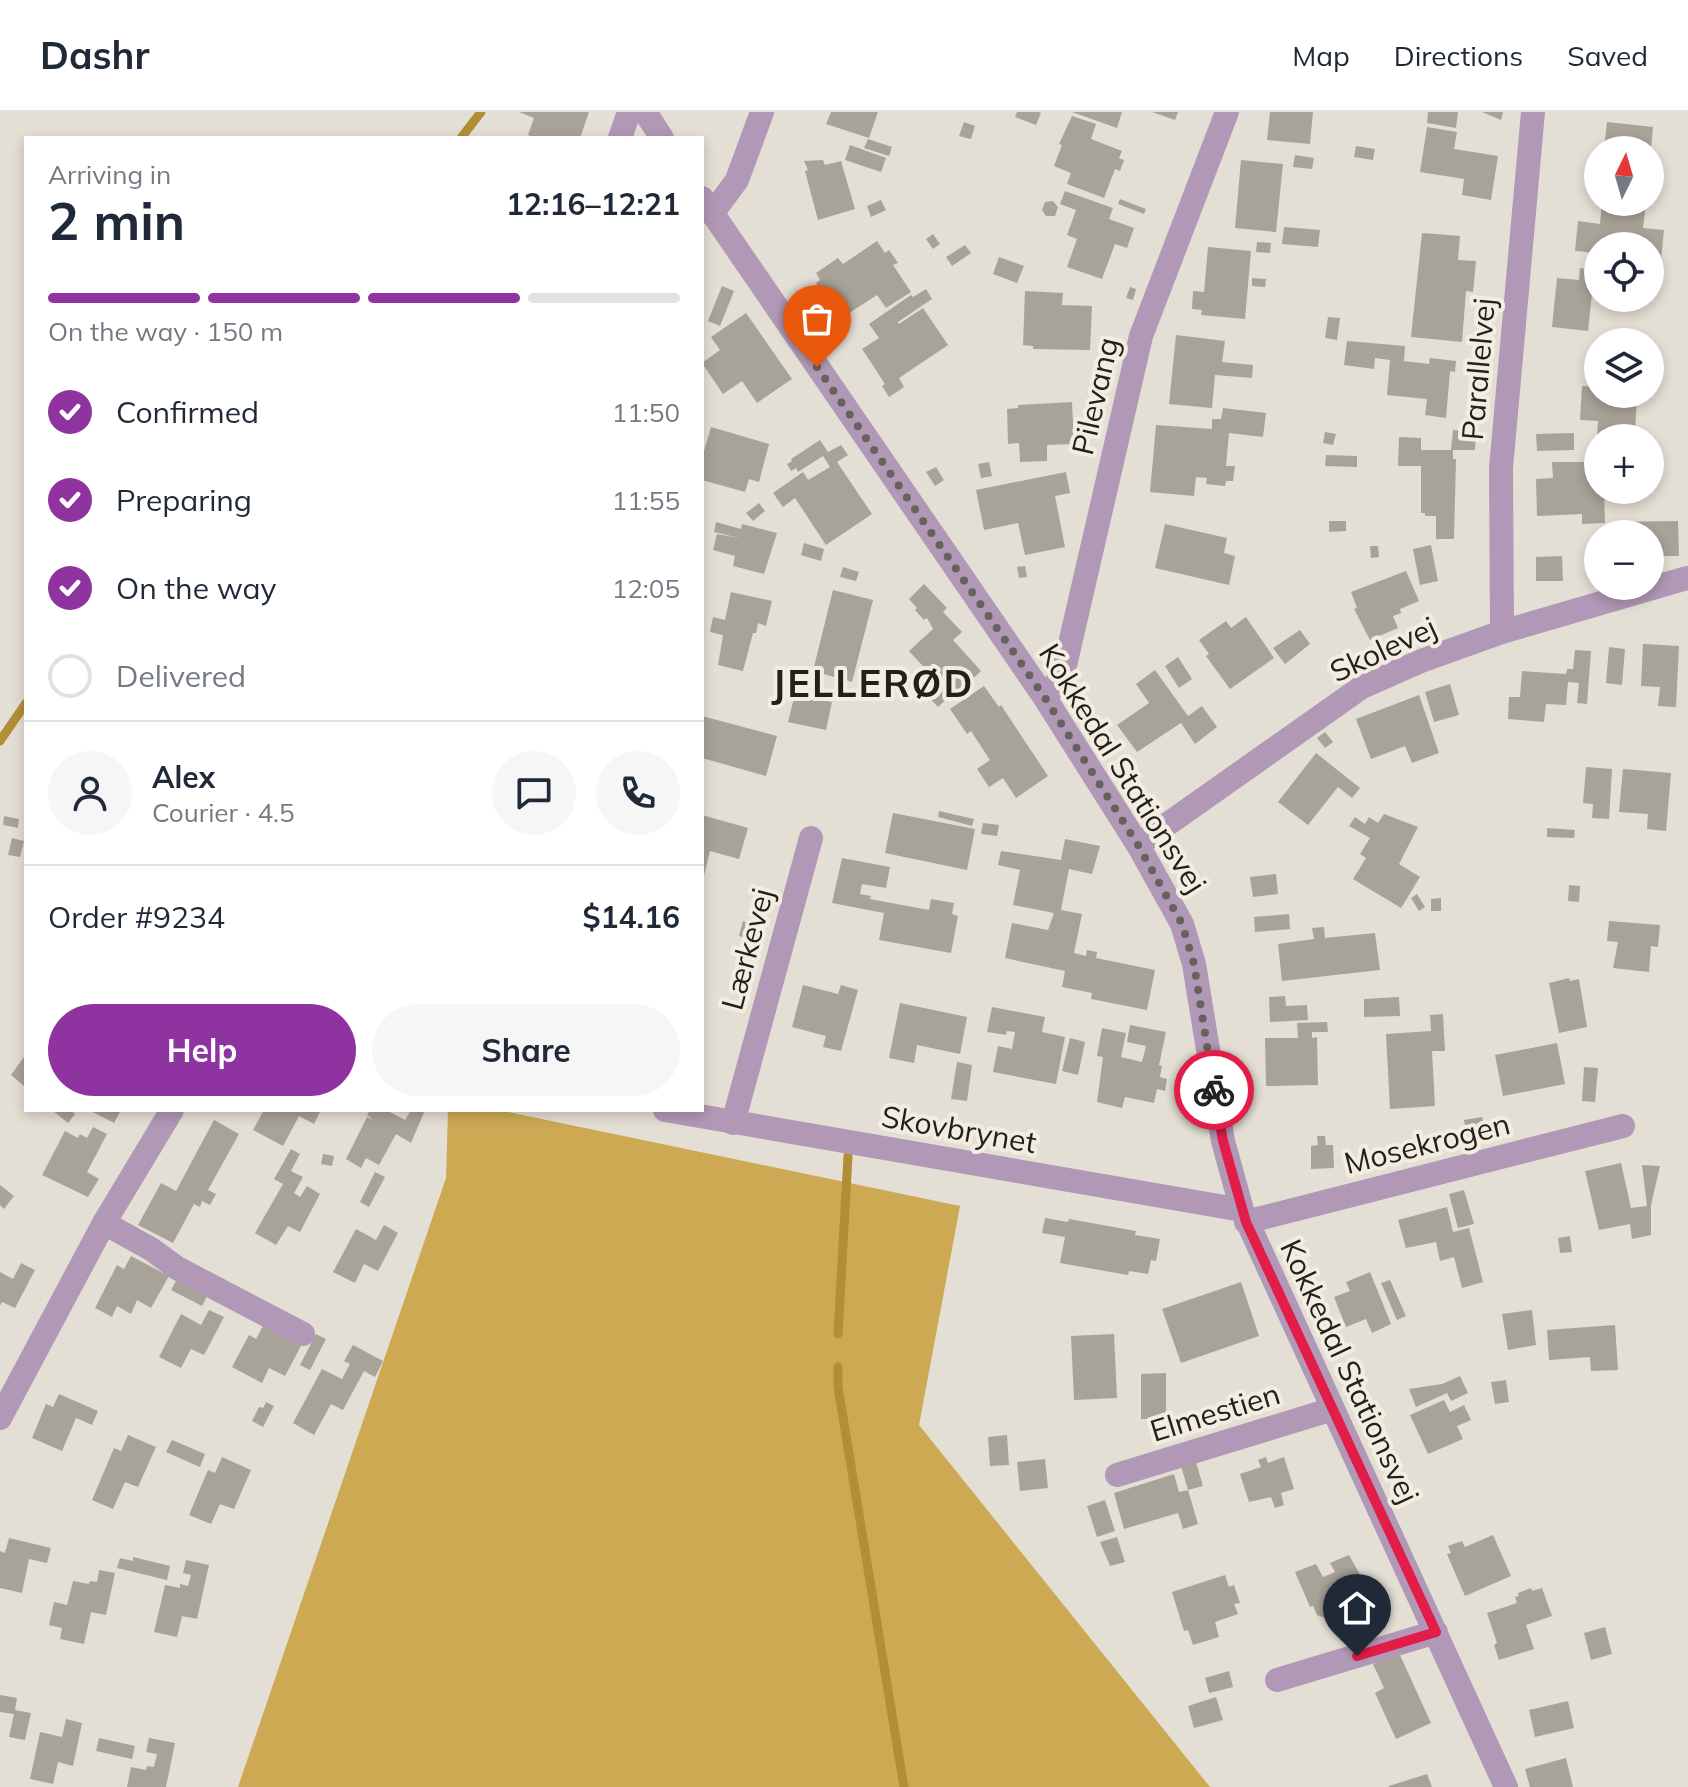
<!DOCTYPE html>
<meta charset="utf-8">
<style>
:root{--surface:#fff;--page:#f6f6f7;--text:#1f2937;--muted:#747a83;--line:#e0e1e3;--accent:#8e339f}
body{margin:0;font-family:Mulish,sans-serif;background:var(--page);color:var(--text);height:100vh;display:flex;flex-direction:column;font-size:30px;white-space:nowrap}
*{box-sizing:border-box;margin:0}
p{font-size:26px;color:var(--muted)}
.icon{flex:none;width:44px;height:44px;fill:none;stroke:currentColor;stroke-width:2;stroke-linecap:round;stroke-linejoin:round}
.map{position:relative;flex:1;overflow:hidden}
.drawer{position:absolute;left:24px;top:24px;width:680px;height:976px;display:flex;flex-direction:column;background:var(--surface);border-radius:0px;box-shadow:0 4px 12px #0003}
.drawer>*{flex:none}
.needle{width:52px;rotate:5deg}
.tools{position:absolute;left:1584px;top:24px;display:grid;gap:16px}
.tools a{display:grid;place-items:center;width:80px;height:80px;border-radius:50%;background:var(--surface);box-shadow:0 4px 12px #0003;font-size:40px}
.pin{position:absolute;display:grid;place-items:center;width:68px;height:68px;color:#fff;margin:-82px -34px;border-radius:50% 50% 50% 0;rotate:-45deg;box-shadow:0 0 8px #0007}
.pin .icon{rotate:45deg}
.courier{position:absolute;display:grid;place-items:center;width:80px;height:80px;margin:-40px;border:6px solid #e11d48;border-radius:50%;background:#fff;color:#222;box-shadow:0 2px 10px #0007}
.head em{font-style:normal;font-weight:700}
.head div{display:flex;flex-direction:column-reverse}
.head{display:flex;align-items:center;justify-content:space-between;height:136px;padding:0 24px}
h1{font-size:52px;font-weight:700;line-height:60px}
.bar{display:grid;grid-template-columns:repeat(4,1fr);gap:12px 8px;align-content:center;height:96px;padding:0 24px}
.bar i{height:10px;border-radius:6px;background:var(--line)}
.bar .on{background:var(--accent)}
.bar p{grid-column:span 4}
.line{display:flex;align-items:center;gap:20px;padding:0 24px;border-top:2px solid var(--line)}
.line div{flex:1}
.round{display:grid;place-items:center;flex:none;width:84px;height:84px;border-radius:42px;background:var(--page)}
ol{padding:0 24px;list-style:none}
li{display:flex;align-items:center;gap:24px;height:88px}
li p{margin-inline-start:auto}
li .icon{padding:8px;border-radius:50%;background:var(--accent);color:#fff;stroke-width:4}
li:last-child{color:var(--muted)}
li i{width:44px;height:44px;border:4px solid var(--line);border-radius:50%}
.button{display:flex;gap:16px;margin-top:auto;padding:16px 24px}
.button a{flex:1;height:92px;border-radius:48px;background:var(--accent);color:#fff;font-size:32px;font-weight:700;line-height:92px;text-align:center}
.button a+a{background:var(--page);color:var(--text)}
header{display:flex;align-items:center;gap:48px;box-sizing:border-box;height:112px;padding:0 40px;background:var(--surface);border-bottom:2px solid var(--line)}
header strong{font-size:38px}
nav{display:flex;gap:44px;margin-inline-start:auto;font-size:28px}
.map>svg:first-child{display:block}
.forest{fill:#cda953}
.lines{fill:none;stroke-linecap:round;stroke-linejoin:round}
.stream{stroke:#b28e37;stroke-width:9}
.building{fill:#a8a398}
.street{stroke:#b198b6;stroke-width:24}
.done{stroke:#66635c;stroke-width:8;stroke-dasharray:0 14.4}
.route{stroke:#e11d48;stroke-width:10}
.labels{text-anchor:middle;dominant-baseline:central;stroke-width:8;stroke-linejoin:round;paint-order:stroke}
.street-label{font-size:30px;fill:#22201c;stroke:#f2ece1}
.district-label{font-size:38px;font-weight:bold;letter-spacing:2px;fill:#22201c;stroke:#f2ece1}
</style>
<header>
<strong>Dashr</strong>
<nav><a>Map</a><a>Directions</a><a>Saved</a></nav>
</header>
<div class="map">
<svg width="1688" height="1675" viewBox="0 0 1688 1675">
<rect width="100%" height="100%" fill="#e4dfd4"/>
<!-- forest -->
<path class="forest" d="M448,998h50l462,96 -41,219 291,362h-972l208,-609z"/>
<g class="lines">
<!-- stream -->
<path class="stream" d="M461,26l20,-26
M0,629l26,-38
M838,1222l10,-178
M838,1255v20l66,400"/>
</g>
<!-- building -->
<path class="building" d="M519,0h70l-9,26h-44l-8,-3 6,-17z
M831,0h47l-9,26 -43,-14z
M1017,0h22l2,1 -5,12 -21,-8z
M1072,0h50l-5,16z
M1152,0h26l-3,8z
M1270,0h43l-3,32 -43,-4z
M1428,0h30l-2,16 -29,-5z
M1482,0h21l-2,8z
M1072,4l24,8 -5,15 31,12 -3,7 5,2 -4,11 -5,-2 -11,29 -37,-14 4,-11 -17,-7 8,-21 -3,-1z
M964,10l11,4 -4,13 -12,-3z
M1607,10l46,5 -2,23 -47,-1z
M1427,15l30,5 -3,17 44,7 -7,44 -29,-5 2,-16 -44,-7z
M868,27l24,8 -3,9 -25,-8z
M850,33l36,13 -5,14 -36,-12z
M1356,34l19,3 -2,11 -19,-3z
M1295,43l19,3 -2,11 -19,-2z
M823,48l2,5 16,-4 14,48 -37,11 -13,-49 3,-1 -4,-9z
M1241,48l42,4 -7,68 -41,-4z
M1065,79l48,17 -4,11 25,9 -7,20 -12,-4 -13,35 -35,-12 10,-28 -10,-4 9,-25 -16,-6z
M1120,87l26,10 -2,5 -26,-10z
M881,88l5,10 -15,7 -4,-11z
M1053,89l5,6 -3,9h-9l-4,-6 3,-8z
M1602,90h44l-3,26 21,2 -3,30 -11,-1v-13h-52v7l-23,-2 3,-30 22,3z
M1284,115l36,3 -2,17 -36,-3z
M1422,121l38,3 -2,24 18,1 -3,31 -7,-1 -4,51 -51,-5z
M933,122l7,10 -7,5 -7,-10z
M877,129l8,12 4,-3 9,13 -5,2 18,27 -25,16 -9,-13 -37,24 -24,-36 4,-3 -4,-7 22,-15 5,6z
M1257,130l14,1 -1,10 -14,-1z
M965,133l6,8 -19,13 -6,-9z
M1208,135l43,4 -6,68 -44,-4 1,-5 -10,-1 1,-18 11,1z
M999,145l25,9 -7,17 -24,-9z
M1580,156l18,2v14h-5l-5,47 -36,-4 5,-49 22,2z
M1252,166l14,1 -1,8 -13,-1z
M722,174l12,5 -14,35 -12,-5z
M1130,175l6,2 -3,11 -7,-2z
M926,177l6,10 -34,23 1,2 24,-16 25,37 -49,33 5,9 -15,10 -7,-11 3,-2 -23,-35 17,-11 -10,-14 42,-29 2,2z
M1025,179l38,2 -1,12 30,1 -2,44 -57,-1v-3l-10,-1z
M746,201l46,66 -35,24 -15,-22 -19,13 -21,-31 18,-13 -9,-13z
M1328,205l12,1 -3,22 -12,-2z
M1176,223l49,6 -3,21 31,3 -1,13 -37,-3 -3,33 -43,-4z
M1347,229l58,5 -1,15 25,3 1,-6 26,3 -1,11 -5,-1 -4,47 -21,-3 2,-16 -40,-4 3,-35 -15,-2 -1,11 -30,-4z
M1582,274l16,1v7h39l-2,39 -15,-1v6h-23l1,-17 -18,-1z
M1072,290l2,42 -27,1v16l-27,1 -1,-19 -11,1 -1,-35 11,-1v-3z
M1223,296l43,5 -3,24 -34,-4 -3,33h9l-2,15h-7l-1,5 -19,-2 1,-6 -11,-1 -2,19 -44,-4 6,-67 56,4v-10h9z
M711,315l58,17 -10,38 -10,-3 -4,13 -43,-12v-22z
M1453,318l23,2 -1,18h-22v9h3l-2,80h-18v-23h-11v-3h-4v-47h-23l1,-29 22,1v12h30z
M1325,320l11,2 -3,11 -10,-2z
M1574,321v17l-37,1 -1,-17z
M820,328l8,12 13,-7 7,10 -11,7 35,52 -46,31 -31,-47 -12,9 -10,-14 30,-21 5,8 22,-13 -7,-11 -25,16 -2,-4 -5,3 -4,-7 5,-3 -1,-2z
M1326,343l31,1v11l-32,-1z
M989,350l3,14 -11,2 -3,-14z
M1552,350h34v10l9,-1v7h3v12h6l1,33 -23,1v-10l-45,2 -1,-37 17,-1z
M936,355l8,13 -9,6 -9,-14z
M1066,360l4,21 -15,3 10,51 -40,8 -7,-32 -34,7 -8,-40z
M759,391l6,8 -12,10 -7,-8z
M1329,409h17v10l-17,1z
M1678,409l1,35h-29v-22h-38v-12z
M716,410l25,7 1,-5 35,9 -13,41 -31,-8 2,-10 -22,-6 4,-16 22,4 -25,-6z
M1165,412l62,14 -3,15 11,3 -6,29 -74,-17z
M804,431l20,6 -3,12 -20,-6z
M1431,433l7,36 -18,4 -7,-36z
M1370,434h8l1,11 -8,1z
M1562,444l1,25h-27v-24z
M1025,454l2,11 -8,1 -2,-11z
M843,455l16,5 -3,9 -16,-4z
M1406,459l13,30 -19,8 1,4 -8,3 5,12 -28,12 -16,-31 3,-1 -6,-16z
M924,472l23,24 -4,4 19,20 -9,8 28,31 -29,27 -2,-2 -12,11 -18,-19 12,-12 -23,-25 24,-22 -6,-11 -3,2 -9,-10 2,-2 -8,-9z
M833,478l40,10 -21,82 -39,-11z
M731,480l41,9 -6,25 -8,-3 -2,10h-3l-10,38 -25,-6 5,-30 -13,-3 3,-15 12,3z
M1246,505l28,41 -44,31 -24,-33 3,-2 -10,-14 27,-19 5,7z
M1300,518l10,14 -25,20 -12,-16z
M1643,532l36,2 -3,61 -18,-1 2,-19 -19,-1z
M1609,535l16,2 -3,36 -16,-2z
M1575,538l16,1 -4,53 -10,-1 2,-20 -11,-1 -2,23 -20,-1 -2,18 -36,-3 1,-22h11l2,-26 44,3 1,-5h6z
M1178,545l14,22 -13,9 -14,-22z
M1155,558l33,46 14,-10 15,21 -22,17 -14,-21 -44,29 -20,-27 32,-22 -13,-19z
M1450,572l9,31 -25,7 -9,-30z
M984,574l15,21 2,-2 47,71 -32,22 -13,-20 -14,9 -12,-18 13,-9 -19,-29 -4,3 -17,-25z
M795,582l37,8 -6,28 -38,-8z
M1419,583l20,58 -27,10 -7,-17 -34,13 -15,-40z
M702,604l75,20 -11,40 -64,-18z
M1325,620l8,10 -8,6 -8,-10z
M1316,641l44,35 -8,10 -14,-11 -30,38 -30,-23z
M1586,655l26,2 -3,50 -17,-1 1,-14 -10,-1z
M1623,657l48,4 -5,58 -19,-2 1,-15 -29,-2z
M939,699l35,8 -2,7 -34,-9z
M893,701l82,16 -8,41 -82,-17z
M1384,702l34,13 -19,37 21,13 -19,31 -48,-29 13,-21 -6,-4 10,-16 -21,-12 6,-9 10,7 4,-7 9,6z
M702,703l46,13 -9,31 -29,-8 -7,28z
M4,704l15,3 -1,9 -15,-3z
M983,711l16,2 -2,11 -16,-2z
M1547,716l28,2 -1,8 -27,-1z
M12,726l12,3 -4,16 -12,-2z
M1065,727l35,7 -8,28 -23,-5 -8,41 21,4 -8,39 12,3 1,-6 10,2 -1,6 59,12 -8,40 -56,-11 1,-6 -30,-6 3,-16 -60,-13 7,-35 36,7 6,-17 -41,-8 7,-35 -22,-5 3,-14 60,9z
M842,746l48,9 -4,21 -24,-4 -2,10 11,2 -1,3 59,11 2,-11 23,4 -2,11 6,2 -7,37 -72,-13 5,-27 -52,-10z
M1276,762l2,20 -25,3 -3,-20z
M1569,773l11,1 -1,16 -11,-1z
M1417,782l8,13 -6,4 -8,-13z
M1441,786v13h-10v-12z
M1289,802l1,15 -35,3 -1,-15z
M743,809l20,7 -4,14 -20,-6z
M1609,809l51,4 -2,22 -7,-1 -2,26 -36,-4 5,-26 -11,-1z
M1324,815l1,11 50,-5 5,37 -98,11 -4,-37 36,-5 -2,-11z
M1569,866l1,3 9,-2 8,48 -28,6 -10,-50z
M803,873l35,9 3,-9 17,5 -17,61 -18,-4 3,-11 -34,-9z
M1285,884l1,10 21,-1 1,15 -38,2 -1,-25z
M1399,885l1,19 -36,1v-18z
M900,891l67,14 -7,37 -43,-9 -3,18 -25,-5z
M992,895l53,10 -3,15 23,5 -9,47 -63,-12 5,-26 14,3 3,-17 -8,-1 -1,4 -19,-3z
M1443,902l2,37h-13l3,55 -45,3 -4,-75 45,-3 -1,-16z
M1327,910l1,10h-16v6l5,-1 1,48 -52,1 -1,-48h33l-1,-15z
M1130,913l36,7 -7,33 3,1 -2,11 7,2 -2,12 -8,-2 -3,14 -29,-6 -3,11 -25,-6 6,-45 -6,-1 5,-28 24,5 -5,24 21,5 4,-16 -19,-4z
M1070,926l15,4 -7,33 -16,-4z
M1557,931l8,41 -62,12 -8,-41z
M26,942v29l-2,3 -13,-11z
M957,950l15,3 -5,36 -16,-2z
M1584,955l14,1 -3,34 -13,-1z
M52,998h18l5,4 -7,9z
M89,998h32l-7,13z
M264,998h57l-7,14 -15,-8 -16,30 -30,-16z
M370,998h16l19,10 6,-10h14l-14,33 -15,-9 -17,31 -13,-7 -5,10 -15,-9 21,-42 6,3 -6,-5z
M1482,1005l3,10 -19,4 -2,-11z
M214,1008l25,14 -31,56 8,4 -6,11 -8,-4 -2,6 -6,-3 -21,39 -35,-18 23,-42 15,8z
M93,1015l14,7 -20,38 12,7 -11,18 -46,-22 23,-44 13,7 2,-4 7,4z
M1317,1024h8l1,9h7l1,23 -23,1v-23l7,-1z
M291,1037l9,5 -9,17 12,6 -9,16 6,4 7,-11 13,8 -20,38 -12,-6 -12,19 -21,-12 28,-49 -9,-5z
M323,1042l11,2 -2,10 -11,-2z
M1621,1051l10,45 16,-2 -5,-41 18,1 -9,39v30l-19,4 -2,-15 -31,6 -14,-59z
M375,1060l10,5 -16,30 -9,-5z
M0,1073l14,11 -10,13 -4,-4z
M1464,1078l10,34 -16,4 -9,-34z
M1447,1095l6,25 16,-4 14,54 -21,6 -8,-31 -14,4 -4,-19 -30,6 -8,-28z
M1045,1106l23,4 1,-3 67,12 -1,4 25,4 -4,22 -5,-1 -3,14 -19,-3 -1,4 -68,-12 5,-26 -23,-4z
M384,1113l14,8 -20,38 -14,-7 -9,19 -22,-11 23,-43 20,11z
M1570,1124l2,16 -12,1 -2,-15z
M131,1144l38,20 -18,32 -14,-8 -6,14 -14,-8 -5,11 -17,-9 22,-43 7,4z
M21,1151l14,7 -20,38 -13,-6 -2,4v-34l13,7z
M1370,1160l21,52 -19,9 -6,-14 -20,8 -12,-30 16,-6 -4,-9z
M1390,1168l16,36 -9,4 -16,-37z
M176,1169l31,15 -5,10 -31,-16z
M1241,1170l18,54 -78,27 -19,-54z
M209,1198l15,7 -20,38 -13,-6 -10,19 -22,-11 22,-43 20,11z
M1532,1198l4,35 -28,5 -6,-36z
M1615,1213l3,45 -27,1 -1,-14 -41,3 -2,-30z
M263,1214l38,20 -16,30 -16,-8 -7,15 -30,-16 17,-32 7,4z
M316,1222l10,5 -16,31 -10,-5z
M1114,1222l3,64 -43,2 -3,-64z
M353,1233l30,16 -8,16 -11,-6 -21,39 -12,-6 -17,31 -21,-12 29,-54 20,10 8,-15 -6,-3z
M1166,1261v46h-25v-45z
M1460,1264l8,17 -17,8 -4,-8 -31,14 -7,-18 33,-5z
M1506,1268l3,22 -14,2 -4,-22z
M59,1282l39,17 -6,14 -16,-7 -14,33 -30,-13 14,-34 7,3z
M1444,1288l6,12 14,-7 7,15 -14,6 6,13 -35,15 -18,-39z
M266,1290l8,4 -11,21 -11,-6 7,-14 4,1z
M128,1323l28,12 -18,40 -13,-5 -12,27 -21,-9 22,-52 7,3z
M1007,1323l2,30 -19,1 -2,-29z
M172,1328l33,14 -5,13 -34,-15z
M222,1345l29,13 -17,39 -14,-5 -9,20 -22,-9 19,-45 7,3z
M1266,1345l2,6 16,-6 10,32 -13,4 3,12 -9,3 -4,-11 -22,5 -9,-28 21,-7 -3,-7z
M1045,1347l3,29 -28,3 -3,-29z
M1196,1350l7,24 -15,4 -7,-24z
M1174,1362l5,18 9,-2 10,34 -15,5 -5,-16 -54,16 -10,-36z
M1105,1388l10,31 -18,6 -10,-31z
M1493,1423l18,41 -46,20 -18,-42 4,-1 -3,-7 14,-5 3,6z
M1117,1425l8,25 -15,4 -10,-24z
M9,1426l42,10 -4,15 -18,-4 -7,34 -22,-5v-37l5,2z
M1349,1443l18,32 12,-4 12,27 -17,7 -6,-13 -43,14 -8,-3 -4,-9 -3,1 -15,-35 21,-8 7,13 12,-5 -5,-9z
M133,1445l37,9 -3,14 -50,-12 3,-10 13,3z
M186,1448l23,5 -12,54 -15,-3 -5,21 -23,-5 11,-47 15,3v-4l8,2 3,-11 -8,-2z
M99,1458l16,3 -9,42 -15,-3 -7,32 -24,-5 2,-11 -13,-3 5,-23 13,3 6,-24 16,3 1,-3 7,1z
M1225,1463l4,12 5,-2 6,18 -6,1 4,10 -23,8 4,15 -26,8 -5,-15 -4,1 -12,-39z
M1531,1476l1,3 10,-3 10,28 -26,9 8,24 -35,11 -5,-15 3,-2 -10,-30 30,-10 -2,-6 4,-1 -1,-3z
M1605,1515l7,27 -21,6 -7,-27z
M1399,1541l32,70 -35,16 -21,-46 9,-5 -11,-24z
M1229,1559l4,16 -24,6 -4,-15z
M0,1583l17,3 -2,12 16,3 -6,27 -16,-3 5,-23 -14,-2z
M1216,1585l7,23 -29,8 -6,-22z
M1568,1589l6,27 -39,9 -6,-27z
M66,1607l16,4 -9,43 -15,-4 -5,22 -23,-5 10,-47 22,5z
M99,1626l36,8 -3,13 -36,-8z
M149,1626l26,5 -9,44h-39l4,-20 15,3 1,-4 7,1 3,-13 -11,-2z
M1566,1646l7,29h-43l-5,-18z
M1427,1662l5,13h-43v-1z"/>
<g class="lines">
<!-- street -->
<path class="street" d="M645,0l17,26
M620,26l9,-26
M702,86l343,500 93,147 44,79 12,40 29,177 19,69 264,577
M712,102l25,-34 25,-68
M1502,520l-1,-164 32,-356
M1045,586l18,-24 78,-338 86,-224
M1138,733l224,-158 59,-26 81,-29 185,-54
M665,998l577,100
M733,1011l78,-285
M1246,1110l377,-96
M104,1111l47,26 26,19 126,66
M0,1306l104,-195 68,-113
M1117,1363l216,-66
M1277,1568l159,-48"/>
</g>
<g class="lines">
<!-- done -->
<path class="done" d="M817,255l228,331 93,147 44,79 12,40 20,126"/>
<!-- route -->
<path class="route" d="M1214,978l9,51 23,81 190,410 -79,24"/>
</g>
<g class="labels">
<!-- street labels -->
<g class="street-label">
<text transform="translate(1478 257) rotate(-85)">Parallelvej</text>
<text transform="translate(1095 284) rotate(-77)">Pilevang</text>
<text transform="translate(1383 537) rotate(-25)">Skolevej</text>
<text transform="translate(1123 656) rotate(58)">Kokkedal Stationsvej</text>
<text transform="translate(747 837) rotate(-75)">Lærkevej</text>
<text transform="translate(959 1017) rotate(10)">Skovbrynet</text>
<text transform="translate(1427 1031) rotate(-14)">Mosekrogen</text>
<text transform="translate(1350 1259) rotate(65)">Kokkedal Stationsvej</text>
<text transform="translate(1215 1300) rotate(-17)">Elmestien</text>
</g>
<!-- district labels -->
<g class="district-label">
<text x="873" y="571">JELLERØD</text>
</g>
</g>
</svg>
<div class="tools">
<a><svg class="needle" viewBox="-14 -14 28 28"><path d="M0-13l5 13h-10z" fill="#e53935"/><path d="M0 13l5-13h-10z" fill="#747a83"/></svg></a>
<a><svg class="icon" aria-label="locate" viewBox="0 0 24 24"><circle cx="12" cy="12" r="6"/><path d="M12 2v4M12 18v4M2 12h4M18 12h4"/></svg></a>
<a><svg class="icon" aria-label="layers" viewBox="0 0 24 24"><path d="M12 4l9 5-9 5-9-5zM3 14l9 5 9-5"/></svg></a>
<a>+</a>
<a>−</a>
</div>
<div class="pin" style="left:817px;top:255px;background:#ea580c"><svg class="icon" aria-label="bag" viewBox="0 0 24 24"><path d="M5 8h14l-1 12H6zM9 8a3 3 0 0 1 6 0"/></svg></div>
<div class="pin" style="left:1357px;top:1544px;background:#1f2937"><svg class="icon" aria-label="home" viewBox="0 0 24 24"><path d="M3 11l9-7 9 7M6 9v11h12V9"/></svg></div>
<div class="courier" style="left:1214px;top:978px"><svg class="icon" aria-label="bike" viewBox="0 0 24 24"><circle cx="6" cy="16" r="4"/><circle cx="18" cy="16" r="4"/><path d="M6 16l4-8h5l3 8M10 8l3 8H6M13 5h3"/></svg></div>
<section class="drawer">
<div class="head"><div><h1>2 min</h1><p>Arriving in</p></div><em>12:16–12:21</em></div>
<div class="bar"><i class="on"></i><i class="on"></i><i class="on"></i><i></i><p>On the way · 150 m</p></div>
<ol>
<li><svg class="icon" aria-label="check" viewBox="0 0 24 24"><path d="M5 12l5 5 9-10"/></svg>Confirmed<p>11:50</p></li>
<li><svg class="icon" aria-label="check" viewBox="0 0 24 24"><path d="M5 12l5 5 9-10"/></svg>Preparing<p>11:55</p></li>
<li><svg class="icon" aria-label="check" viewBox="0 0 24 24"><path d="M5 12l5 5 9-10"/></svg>On the way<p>12:05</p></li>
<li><i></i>Delivered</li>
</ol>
<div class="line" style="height:144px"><a class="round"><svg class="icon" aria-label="person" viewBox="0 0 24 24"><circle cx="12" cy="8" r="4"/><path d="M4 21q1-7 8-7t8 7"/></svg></a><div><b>Alex</b><p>Courier · 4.5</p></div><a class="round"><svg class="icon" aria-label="chat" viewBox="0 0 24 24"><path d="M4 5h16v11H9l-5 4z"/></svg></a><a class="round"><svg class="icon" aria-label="phone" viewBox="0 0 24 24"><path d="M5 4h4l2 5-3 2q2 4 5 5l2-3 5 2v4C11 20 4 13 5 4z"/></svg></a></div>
<div class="line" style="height:104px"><div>Order #9234</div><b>$14.16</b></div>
<div class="button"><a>Help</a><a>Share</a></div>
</section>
</div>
